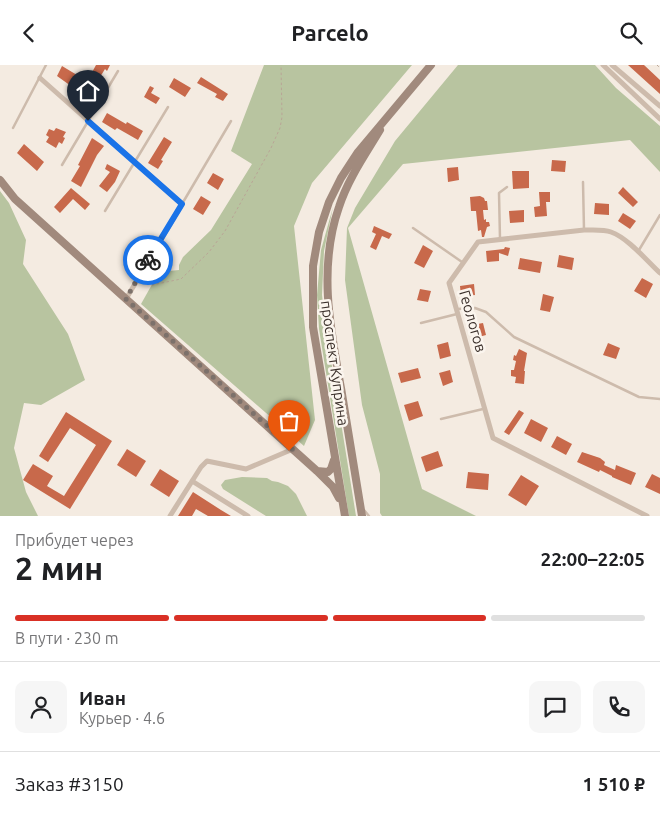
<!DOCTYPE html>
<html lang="ru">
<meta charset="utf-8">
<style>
:root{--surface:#fff;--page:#f6f6f6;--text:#202124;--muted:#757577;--line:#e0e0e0;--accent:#d93025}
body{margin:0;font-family:Ubuntu,sans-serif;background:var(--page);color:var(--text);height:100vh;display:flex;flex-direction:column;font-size:19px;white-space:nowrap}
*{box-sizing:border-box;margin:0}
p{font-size:16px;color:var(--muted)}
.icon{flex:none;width:28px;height:28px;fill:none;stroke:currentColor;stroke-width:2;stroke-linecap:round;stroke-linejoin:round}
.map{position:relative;height:451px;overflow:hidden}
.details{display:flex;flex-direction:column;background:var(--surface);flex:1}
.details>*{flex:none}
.pin{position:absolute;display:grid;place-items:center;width:42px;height:42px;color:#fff;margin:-51px -21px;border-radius:50% 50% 50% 0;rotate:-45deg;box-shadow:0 0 5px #0007}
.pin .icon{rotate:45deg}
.courier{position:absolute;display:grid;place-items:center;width:50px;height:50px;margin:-25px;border:4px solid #1a73e8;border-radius:50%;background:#fff;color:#222;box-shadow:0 1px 6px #0007}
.headline em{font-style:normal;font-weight:700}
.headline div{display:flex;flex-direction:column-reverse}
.headline{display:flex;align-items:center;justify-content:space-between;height:85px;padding:0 15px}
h1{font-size:32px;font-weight:700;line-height:38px}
.bar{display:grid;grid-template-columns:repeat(4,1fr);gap:8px 5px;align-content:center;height:60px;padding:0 15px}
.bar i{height:6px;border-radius:4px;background:var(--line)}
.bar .on{background:var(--accent)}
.bar p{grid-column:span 4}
.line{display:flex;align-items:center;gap:12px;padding:0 15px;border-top:1px solid var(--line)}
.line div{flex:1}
.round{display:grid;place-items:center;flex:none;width:52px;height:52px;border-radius:10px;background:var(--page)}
header{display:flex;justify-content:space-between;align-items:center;height:65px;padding:0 15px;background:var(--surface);font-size:22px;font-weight:700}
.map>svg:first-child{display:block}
.green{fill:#b8c4a0}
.building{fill:#c8694b}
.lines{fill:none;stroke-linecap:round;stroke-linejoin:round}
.path{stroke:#b9a596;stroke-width:1;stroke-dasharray:2.5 2.5;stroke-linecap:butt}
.lane{stroke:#cdbbac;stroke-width:2.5}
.street{stroke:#cdbbac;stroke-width:5}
.secondary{stroke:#a18a7d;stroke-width:8}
.done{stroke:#7c716b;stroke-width:5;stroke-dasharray:0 9}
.route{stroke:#1a73e8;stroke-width:6}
.labels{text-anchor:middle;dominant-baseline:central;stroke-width:5;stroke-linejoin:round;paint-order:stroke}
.street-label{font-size:15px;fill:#3b302b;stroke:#fbf5ee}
</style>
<header><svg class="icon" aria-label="back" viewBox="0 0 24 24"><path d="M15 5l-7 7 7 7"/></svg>Parcelo<svg class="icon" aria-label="search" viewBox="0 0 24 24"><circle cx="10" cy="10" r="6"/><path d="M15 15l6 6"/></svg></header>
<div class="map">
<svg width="660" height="451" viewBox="0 0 660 451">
<rect width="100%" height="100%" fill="#f4ebe1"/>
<!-- green -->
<path class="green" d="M264,0h148l-100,118 -18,43 21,194 -11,26 -163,-142 18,-32 20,-2v-5l4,-8 28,-27 41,-66 -21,-13z
M458,0h137l21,23 44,38v46l-30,-32 -227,24 -55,64 74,261 54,27h-94l-2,-3v-39l-18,-69 -17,-125 2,-52 8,-20 40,-67z
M0,126l9,12 17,37 -3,24 45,70 17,46 -44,25 -17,-2 -10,45 12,44 12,24h-38z
M333,142l-9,44 -2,44 4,34 30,187h-7l-30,-187 -2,-34 4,-45z
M242,412l25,1 5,3 6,1 10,4 8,8 11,22h-41l-43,-27 -2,-4 4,-5z"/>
<!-- building -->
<path class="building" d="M96,0h14l-3,6 -2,-2 -8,13 -8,-4z
M628,0h16l16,15v14z
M62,1l15,9 -6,11 -14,-10z
M201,12l27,17 -5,7 -8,-4 2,-3 -20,-11z
M174,13l17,10 -6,9 -16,-10z
M150,21l4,2 -3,5 9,5 -4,6 -12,-7z
M107,48l19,11 1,-2 16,9 -5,9 -21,-12 -2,2 -13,-8z
M56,63l10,4 -3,5 2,1 -3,6 -3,-2 -3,6 -10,-6 3,-5 -3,-2 3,-6 5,2z
M164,72l8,5 -11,18 2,1 -5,8 -10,-6z
M92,73l12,8 -7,9 -16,32 -10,-6 9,-15 -2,-1z
M24,79l20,18 -7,9 -20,-18z
M552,95l14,1 -1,11 -14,-1z
M107,99l13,7 -5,11 -8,10 -8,-6 11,-14 -5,-3z
M458,102l1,13 -11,2 -1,-14z
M512,106h17v17l-16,1z
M213,108l11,6 -6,11 -11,-7z
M623,122l15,15 -5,5 -15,-14z
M71,123l19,16 -5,6 -12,-11 -13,14 -6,-6z
M539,127h11v10h-4l1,14 -12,1 -1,-10 6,-1z
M201,131l10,6 -8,13 -10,-6z
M480,131l4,2 1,3h2l1,9h-5l1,10 2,-1v3h3l1,4 -3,1 -3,10h-2l-1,-7 -3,1 -2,-20h-5l-1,-14z
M595,138l14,1v11l-15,-1z
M524,145v12l-14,1 -1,-12z
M623,148l13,8 -6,8 -12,-8z
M374,161l18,8 -3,5 -7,-3 -6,14 -6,-3 6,-13 -4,-2z
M423,180l10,6 -9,17 -10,-5z
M505,182l5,1 -2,8 -9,-3v8l-12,1 -1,-11 18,-2z
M559,190l15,3 -2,12 -15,-3z
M520,193l22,4 -2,11 -22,-4z
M642,213l11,6 -7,14 -12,-7z
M474,219l1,11 -14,2 -1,-11z
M420,224l11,2 -3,11 -11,-2z
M543,229l11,3 -4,15 -10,-2z
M483,258l3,12 -11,3 -3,-13z
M448,277l3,14 -11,3 -3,-14z
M608,278l12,5 -4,11 -13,-4z
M519,284l8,4 -3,18h1l-1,13 -9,-1 1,-6 -5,-1v-6h3l2,-9 -3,-1 1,-5 2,1z
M418,303l3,10 -20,5 -3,-10z
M450,305l3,12 -10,4 -4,-13z
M418,336l5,15 -14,5 -5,-16z
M519,345l5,3 -15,22 -5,-3z
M66,347l46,29 -42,68 -47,-29 10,-16 20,12 -6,10 17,10 32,-51 -26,-17 -22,34 -9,-6z
M531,354l17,9 -7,14 -17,-9z
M557,371l15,8 -6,11 -15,-8z
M127,384l19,12 -10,16 -19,-12z
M438,386l5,15 -17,6 -5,-15z
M582,387l18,6 5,4 -1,3 11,5 1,-5 20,8 -5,12 -19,-8v-1l-12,-6 -1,2 -22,-10z
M160,404l19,12 -10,16 -19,-12z
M468,407l21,2 -1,16 -22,-2z
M652,409l8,4v16l-15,-7z
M521,410l18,11 -13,20 -18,-11z
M193,427l28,18 10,6h-23l-12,-7 -4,7h-14z"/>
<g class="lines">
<!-- path -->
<path class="path" d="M657,0l3,3
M142,218l10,2 29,-6 28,-27 16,-21 46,-83 9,-20 2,-11 -1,-52"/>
<!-- lane -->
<path class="lane" d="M13,63l33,-63
M62,100l56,-94
M583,117l1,48
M182,139l49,-83
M105,146l63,-104
M413,163l49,34
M500,174l-1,-46 8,-6
M639,185l21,-35
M457,244l18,-1 11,4 28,25 125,60 21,2
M421,258l36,-9
M441,354l42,-10
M364,445l5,6"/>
<!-- street -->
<path class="street" d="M603,0l57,54
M612,0l48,41
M40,13l142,126 -56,95
M192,416l56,35
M170,451l31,-49 6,-6 39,8 47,-20
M647,451l-154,-78 -44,-155 29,-41 106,-12c9,0 19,-1 27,2 17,6 36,29 49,41"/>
<!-- secondary -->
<path class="secondary" d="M0,115l15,19 302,272 16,16 6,11
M317,406l11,1 3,-3 3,-9
M345,451l-32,-189v-61l6,-34 10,-30 12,-24 17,-26 73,-87
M362,451c-7,-43 -14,-85 -21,-128 -11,-60 -23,-121 -2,-181 9,-28 26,-52 41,-77"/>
</g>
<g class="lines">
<!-- done -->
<path class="done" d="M148,195l-22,39 167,150 -4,2"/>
<!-- route -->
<path class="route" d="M88,56l94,83 -34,56"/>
</g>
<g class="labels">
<!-- street labels -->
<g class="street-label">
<text transform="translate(473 256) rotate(74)">Геологов</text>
<text transform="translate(335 298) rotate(82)">проспект Куприна</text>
</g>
</g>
</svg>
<div class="pin" style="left:289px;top:386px;background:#ea580c"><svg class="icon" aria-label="bag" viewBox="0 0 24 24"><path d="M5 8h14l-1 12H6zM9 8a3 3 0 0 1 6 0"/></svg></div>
<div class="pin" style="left:88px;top:56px;background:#1f2937"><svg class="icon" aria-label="home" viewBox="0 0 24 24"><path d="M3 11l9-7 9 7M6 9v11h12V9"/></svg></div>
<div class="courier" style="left:148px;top:195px"><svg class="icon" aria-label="bike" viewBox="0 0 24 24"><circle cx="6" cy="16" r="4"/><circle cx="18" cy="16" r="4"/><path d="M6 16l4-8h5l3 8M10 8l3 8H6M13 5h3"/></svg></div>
</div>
<section class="details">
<div class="headline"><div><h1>2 мин</h1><p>Прибудет через</p></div><em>22:00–22:05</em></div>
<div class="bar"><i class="on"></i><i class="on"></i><i class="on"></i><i></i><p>В пути · 230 m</p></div>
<div class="line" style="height:90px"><a class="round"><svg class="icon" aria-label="person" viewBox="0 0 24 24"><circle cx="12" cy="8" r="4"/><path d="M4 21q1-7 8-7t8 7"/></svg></a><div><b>Иван</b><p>Курьер · 4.6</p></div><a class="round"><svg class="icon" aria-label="chat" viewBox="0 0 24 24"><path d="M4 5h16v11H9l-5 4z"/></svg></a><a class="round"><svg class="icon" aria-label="phone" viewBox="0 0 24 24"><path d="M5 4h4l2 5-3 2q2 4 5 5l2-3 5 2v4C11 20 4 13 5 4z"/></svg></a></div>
<div class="line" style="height:65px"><div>Заказ #3150</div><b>1 510 ₽</b></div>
</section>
